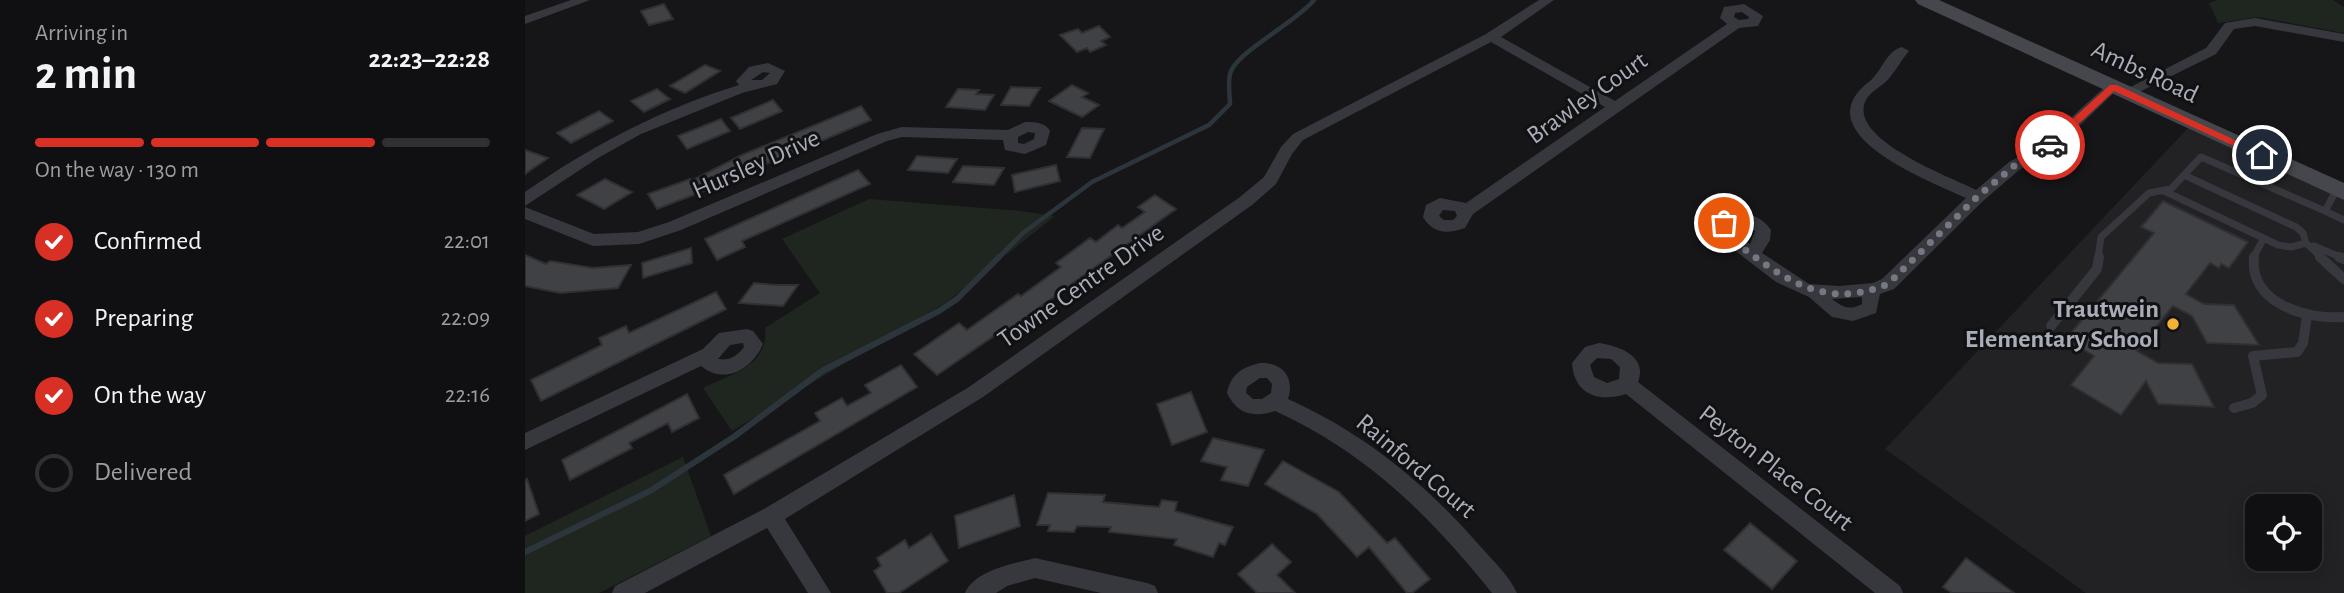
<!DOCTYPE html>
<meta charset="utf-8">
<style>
:root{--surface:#101012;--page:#1e1e20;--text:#f1f3f6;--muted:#9c9d9f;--line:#303032;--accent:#d93025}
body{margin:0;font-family:"Alegreya Sans",sans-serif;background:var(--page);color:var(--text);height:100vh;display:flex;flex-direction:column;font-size:26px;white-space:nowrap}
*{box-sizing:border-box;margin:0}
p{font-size:23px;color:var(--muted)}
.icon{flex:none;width:38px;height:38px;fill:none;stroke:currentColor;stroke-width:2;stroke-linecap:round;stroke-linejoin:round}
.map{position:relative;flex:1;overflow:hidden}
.side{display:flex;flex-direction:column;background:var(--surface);width:525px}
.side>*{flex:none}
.controls{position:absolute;left:1720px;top:494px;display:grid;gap:14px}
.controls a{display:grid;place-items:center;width:77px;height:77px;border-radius:14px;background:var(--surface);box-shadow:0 4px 18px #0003,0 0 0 2px var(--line);font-size:35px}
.pin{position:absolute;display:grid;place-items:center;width:60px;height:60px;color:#fff;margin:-30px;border:4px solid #fff;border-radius:50%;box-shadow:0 2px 7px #0007}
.courier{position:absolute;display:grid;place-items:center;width:70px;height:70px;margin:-35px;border:5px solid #d93025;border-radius:50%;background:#fff;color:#222;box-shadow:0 2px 9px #0007}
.summary em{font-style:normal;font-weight:600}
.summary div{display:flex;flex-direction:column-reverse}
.summary{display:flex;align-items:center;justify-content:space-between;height:119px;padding:0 35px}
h1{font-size:46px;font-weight:600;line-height:52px}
.bar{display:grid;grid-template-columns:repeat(4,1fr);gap:10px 7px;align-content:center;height:84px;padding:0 35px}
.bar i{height:9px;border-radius:5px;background:var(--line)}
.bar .on{background:var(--accent)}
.bar p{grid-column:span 4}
ol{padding:0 35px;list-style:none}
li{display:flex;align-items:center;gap:21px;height:77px}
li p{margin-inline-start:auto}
li .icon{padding:7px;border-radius:50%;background:var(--accent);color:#fff;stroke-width:4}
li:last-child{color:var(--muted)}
li i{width:38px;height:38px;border:4px solid var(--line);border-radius:50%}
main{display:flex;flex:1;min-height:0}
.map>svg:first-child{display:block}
.built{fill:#222225;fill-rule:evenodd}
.green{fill:#1e261f}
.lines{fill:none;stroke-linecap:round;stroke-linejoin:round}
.stream-far1{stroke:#2c353c;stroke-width:4.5}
.stream{stroke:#2c353c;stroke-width:6}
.building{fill:#404145;stroke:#303034;stroke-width:2}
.lane-far1{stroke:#37383d;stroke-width:7}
.lane{stroke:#37383d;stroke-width:10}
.street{fill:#37383d;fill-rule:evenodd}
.secondary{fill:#45474d;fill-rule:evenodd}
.route{fill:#d93025}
.done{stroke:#757880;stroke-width:7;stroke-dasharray:0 12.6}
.poi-dot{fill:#f2b134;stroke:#111113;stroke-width:2.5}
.labels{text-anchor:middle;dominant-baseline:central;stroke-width:6;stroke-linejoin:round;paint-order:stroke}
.street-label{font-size:26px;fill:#a8adb8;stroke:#111113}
.poi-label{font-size:26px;font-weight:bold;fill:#a8adb8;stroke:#111113;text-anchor:end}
</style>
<main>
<section class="side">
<div class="summary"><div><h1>2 min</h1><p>Arriving in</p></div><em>22:23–22:28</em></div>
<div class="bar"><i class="on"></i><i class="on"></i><i class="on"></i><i></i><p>On the way · 130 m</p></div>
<ol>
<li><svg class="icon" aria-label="check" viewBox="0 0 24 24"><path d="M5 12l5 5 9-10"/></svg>Confirmed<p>22:01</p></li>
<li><svg class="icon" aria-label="check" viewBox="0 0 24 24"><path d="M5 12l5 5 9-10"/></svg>Preparing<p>22:09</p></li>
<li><svg class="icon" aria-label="check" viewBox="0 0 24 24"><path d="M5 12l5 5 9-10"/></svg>On the way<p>22:16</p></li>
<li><i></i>Delivered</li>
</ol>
</section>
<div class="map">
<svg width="1819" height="593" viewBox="0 0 1819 593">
<rect width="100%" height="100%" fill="#161618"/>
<!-- built -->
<path class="built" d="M1663,128l156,71v394h-258l-201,-144zM1732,506h53v52h-53z"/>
<!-- green -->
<path class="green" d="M1692,0h116l11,7v26l-86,-16 -40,6 -9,-20z
M344,199l151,12 35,5 -107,85 -216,130 -29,-43c28,-14 66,-22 62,-60l55,-35 -38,-54z
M158,457l28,79 -112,57h-74v-57z"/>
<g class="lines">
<!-- stream-far1 -->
<path class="stream-far1" d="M473,258l25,-25 69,-51 117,-57 21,-21c0,-10 -3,-23 1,-33 9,-21 64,-48 83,-71"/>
<!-- stream -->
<path class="stream" d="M0,552l125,-61 85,-55 87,-65 117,-60 18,-12 42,-42"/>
</g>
<!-- building -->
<path class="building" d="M139,4l9,15 -24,6 -8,-14z
M574,26l11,11 -9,4 5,4 -16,7 -3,-4 -10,4 -17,-17 18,-6 4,4z
M180,65l15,6 -35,22 -15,-7z
M547,85l16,8 -6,4 17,8 -17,12 -33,-16z
M486,87l29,1 -11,18 -28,-1z
M132,89l13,10 -26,13 -13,-11z
M433,89l21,1 -3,4 18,1 -9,15 -39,-3z
M248,100l9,11 -42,18 -9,-11z
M336,106l10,14 -105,44 -2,-2 -50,25 -57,22 -9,-15 42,-15 1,2 51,-26z
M74,111l14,10 -42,22 -14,-10z
M196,119l9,12 -43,18 -9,-13z
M557,128l22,1 -14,29 -23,-1z
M0,150l23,8 -23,16z
M392,156l40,3 -9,14 -40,-3z
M531,165l4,16 -45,11 -3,-17z
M438,166l41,2 -10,17 -41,-3z
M333,170l12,14 -128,57 3,6 -28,13 -12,-21z
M80,179l27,13 -28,17 -27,-14z
M630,195l21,14 -179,129 -3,-2 -57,39 -23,-21 45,-31 8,7 51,-36 3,2 40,-29 -5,-4 34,-25 6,4 22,-17 4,3 23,-16 -7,-5z
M1638,201l85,41 -19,26 -8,-4 -2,4 -9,-5 -24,31 18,10 30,1 25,40 -52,-2 -15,-27 -19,-10 -36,45 21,12 34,1 22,43 -56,-3 -12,-23 -25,34 -50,-30 23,-29 -28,-17 88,-106 -13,-6z
M166,248l1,15 -49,15 -1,-15z
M0,255l21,9 4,-3 43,7 38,-3 -13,23 -58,5 -35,-7z
M229,283l21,2h23l-15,21 -44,-3z
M191,292l10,17 -185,92 -10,-21 71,-35 -3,-7 27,-12 3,7z
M376,365l16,22 -183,107 -10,-19 96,-54 -5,-8 27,-15 5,8 24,-13 -6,-8z
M666,392l16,40 -35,13 -15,-41z
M162,394l12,24 -27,14 -4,-9 -39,20 3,5 -62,32 -8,-20z
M688,438l51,12 -16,36 -27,-6 6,-13 -26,-6z
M758,461l56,31 48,51 8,-5 35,41 -18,14h-5l-38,-46 -12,10 -40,-43 -52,-30z
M2,479l12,35 -14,7v-41z
M523,493l57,2 -2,7 56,5 3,-7 15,2 -2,9 58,16 -8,18 -6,-2 -6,14 -39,-12 3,-6 -68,-7 2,-5 -34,-1 -3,6 -26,-1 2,-6h-13z
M489,495l6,31 -61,22 -4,-32z
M1225,523l47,38 -25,28 -48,-39z
M406,534l17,27 -49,32h-12l-13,-22 7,-5 -4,-8 28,-18 4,8z
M747,544l19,18 -14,13 18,18h-38l-19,-19z
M1441,558l48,35h-62l-9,-6z"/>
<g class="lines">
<!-- lane-far1 -->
<path class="lane-far1" d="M1812,189l-12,22 19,9
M1639,191l114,54 13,2 15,-4 -3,-10 -7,-6 -112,-52
M1781,243l16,15
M1789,246l29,12
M1573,258l3,-21 48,-44 22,-4 30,-32 124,54
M1728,258l11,-20"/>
<!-- lane -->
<path class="lane" d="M1729,257c-5,46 52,63 90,60
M1795,257l24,22
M1814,257l5,2
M1526,326l46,-57 2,-12
M1709,408l18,-5 10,-8 -9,-39 44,-4 6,-9 4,-27"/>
<!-- street -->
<path class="street" d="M46,0h19l-65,24v-8z
M1014,0h15l-53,37 114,64 112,-77 -7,-6 4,-11 20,-3 19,12 -5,10 -19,2 -266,186 -8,14c-18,6 -32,6 -42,-11l3,-12 14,-7 26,5 139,-96 -114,-65 -188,98 -11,14 -16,30 -24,21 -269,192 -198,122 46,74h-23l-41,-65 -122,65h-33l3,-7 149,-77 205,-122 271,-190 24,-20 17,-30 12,-13 193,-100zM1217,12l7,5 -1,2 -9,1 -5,-3 1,-4zM918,210l12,1 2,5 -4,4h-9l-5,-4z
M1730,18l89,16v8l-89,-16 -21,3 -18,25 -85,42 -5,1 -7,-4 87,-45 19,-25z
M1377,47l7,4c-7,8 -12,18 -19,26 -6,9 -19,13 -24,23 -20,39 85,77 110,90l33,-28 32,-17 67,-61 5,-1 7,4 -69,66 -32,17 -36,31 -89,88 -14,5 -4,19 -23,8 -21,-4 -23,-20 -33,-15 -56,-43 -3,-16c14,-18 43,-10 54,7l-1,10 -8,13 47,31 30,2 34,-3 9,-4 84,-81c-36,-17 -165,-65 -96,-117 12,-10 16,-30 32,-34zM1220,224l10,7 -5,13 -16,-12 -1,-6zM1337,297v7c-12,7 -20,3 -30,-5z
M243,63l17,8 -8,13 -35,9 -101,41 -43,24 -73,48v-14c66,-46 136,-83 214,-107l-3,-4 13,-14zM238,72l7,1 -8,7h-11z
M500,122c10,0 20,0 25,9l-4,14 -21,9 -20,-4 -2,-10 -101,-3 -15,4 -206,89 -42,14 -46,2 -68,-27v-12l69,27 44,-2 31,-10 208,-88 25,-7 106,3zM503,132l7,1 -1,6 -10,5 -6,-1v-6z
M222,329l6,2 10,13c-10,24 -38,42 -62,22l-176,84v-17l178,-84 16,-16zM218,343l1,4c-7,9 -14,14 -26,12l12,-14z
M1074,343c20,3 49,13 39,39l262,204 3,7h-28l-249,-199c-28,9 -52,0 -54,-31l13,-16zM1072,358l14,1 9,8 -1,12 -12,4 -13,-6 -4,-12z
M735,363c23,-1 35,15 28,36 76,34 137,84 192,147 13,15 29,29 37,47h-25c-63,-78 -125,-140 -217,-182 -22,7 -38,3 -48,-18 4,-19 15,-26 33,-30zM735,378h7l5,6 -1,9 -9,6h-9l-7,-6 1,-6z
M510,558l112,25 8,3 3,7h-57l-66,-15 -28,8 -11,7h-31c10,-23 48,-29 70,-35z"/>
<!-- secondary -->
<path class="secondary" d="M1390,0h24l405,183v17l-426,-196z"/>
</g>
<!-- route -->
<path class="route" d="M1585,85h7l150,70 -9,2 -144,-66 -60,56h-7v-5z"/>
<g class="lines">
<!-- done -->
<path class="done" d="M1199,223l1,12c53,38 94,78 163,49l89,-87 37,-31 36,-21"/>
</g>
<!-- markers -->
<circle class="poi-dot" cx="1648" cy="324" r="7"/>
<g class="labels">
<!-- street labels -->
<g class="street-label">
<text transform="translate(1620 72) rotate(25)">Ambs Road</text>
<text transform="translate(1062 98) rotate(-35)">Brawley Court</text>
<text transform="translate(231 164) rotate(-24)">Hursley Drive</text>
<text transform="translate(556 286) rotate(-35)">Towne Centre Drive</text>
<text transform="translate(891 466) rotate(40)">Rainford Court</text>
<text transform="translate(1251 468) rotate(38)">Peyton Place Court</text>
</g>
<!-- poi labels -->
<g class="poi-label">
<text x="1634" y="309">Trautwein<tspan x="1634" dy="30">Elementary School</tspan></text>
</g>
</g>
</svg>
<div class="controls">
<a><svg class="icon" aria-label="locate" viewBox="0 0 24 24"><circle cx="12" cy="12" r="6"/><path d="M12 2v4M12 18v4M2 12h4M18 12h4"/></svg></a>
</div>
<div class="pin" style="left:1199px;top:223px;background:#ea580c"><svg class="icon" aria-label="bag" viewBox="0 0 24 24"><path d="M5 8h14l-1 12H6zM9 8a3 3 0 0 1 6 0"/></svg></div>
<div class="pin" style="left:1737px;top:155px;background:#1f2937"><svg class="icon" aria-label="home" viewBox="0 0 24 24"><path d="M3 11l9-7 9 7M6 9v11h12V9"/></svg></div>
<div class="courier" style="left:1525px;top:145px"><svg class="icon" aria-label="car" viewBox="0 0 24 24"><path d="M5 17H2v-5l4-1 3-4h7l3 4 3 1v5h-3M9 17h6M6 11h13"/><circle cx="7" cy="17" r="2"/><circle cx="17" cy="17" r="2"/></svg></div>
</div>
</main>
